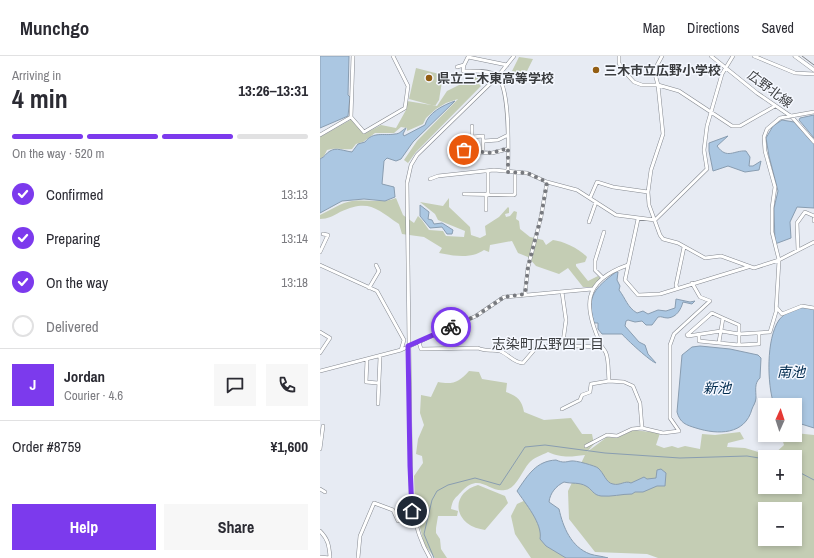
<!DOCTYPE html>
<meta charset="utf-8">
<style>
:root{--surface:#fff;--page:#f7f7f7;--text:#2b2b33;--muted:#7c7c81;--line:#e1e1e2;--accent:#7c3aed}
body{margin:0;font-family:"Archivo Narrow","Noto Sans JP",sans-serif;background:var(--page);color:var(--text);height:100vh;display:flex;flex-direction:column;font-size:15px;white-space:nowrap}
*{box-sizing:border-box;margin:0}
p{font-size:13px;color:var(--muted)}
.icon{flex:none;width:22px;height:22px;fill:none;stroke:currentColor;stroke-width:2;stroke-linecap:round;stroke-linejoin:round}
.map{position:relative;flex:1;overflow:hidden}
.sheet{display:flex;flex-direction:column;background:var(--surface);width:320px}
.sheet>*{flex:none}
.needle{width:26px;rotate:3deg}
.tools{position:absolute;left:438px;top:342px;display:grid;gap:8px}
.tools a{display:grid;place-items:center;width:44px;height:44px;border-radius:0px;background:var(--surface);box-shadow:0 2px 6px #0003;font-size:20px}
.pin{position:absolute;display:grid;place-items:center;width:34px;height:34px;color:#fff;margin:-17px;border:2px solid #fff;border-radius:50%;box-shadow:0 1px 4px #0007}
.courier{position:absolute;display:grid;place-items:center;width:40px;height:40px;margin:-20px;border:3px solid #7c3aed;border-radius:50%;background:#fff;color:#222;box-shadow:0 1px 5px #0007}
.overview em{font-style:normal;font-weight:700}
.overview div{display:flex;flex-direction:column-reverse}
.overview{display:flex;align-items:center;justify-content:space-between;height:68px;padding:0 12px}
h1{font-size:26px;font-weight:700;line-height:30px}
.bar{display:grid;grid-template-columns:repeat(4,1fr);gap:6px 4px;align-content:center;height:48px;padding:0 12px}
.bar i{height:5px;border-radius:3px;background:var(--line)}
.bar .active{background:var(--accent)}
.bar p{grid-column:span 4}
.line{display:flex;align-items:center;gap:10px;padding:0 12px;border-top:1px solid var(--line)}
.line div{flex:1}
.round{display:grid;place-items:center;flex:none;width:42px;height:42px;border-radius:0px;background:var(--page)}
ol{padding:0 12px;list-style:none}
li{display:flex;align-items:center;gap:12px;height:44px}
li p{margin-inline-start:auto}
li .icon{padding:4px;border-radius:50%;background:var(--accent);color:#fff;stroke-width:4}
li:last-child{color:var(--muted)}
li i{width:22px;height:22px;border:2px solid var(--line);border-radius:50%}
.primary-button{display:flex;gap:8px;margin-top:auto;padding:8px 12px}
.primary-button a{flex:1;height:46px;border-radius:0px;background:var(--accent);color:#fff;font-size:16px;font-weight:700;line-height:46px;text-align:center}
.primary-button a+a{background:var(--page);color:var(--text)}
header{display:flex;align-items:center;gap:24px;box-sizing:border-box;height:56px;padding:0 20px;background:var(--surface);border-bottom:1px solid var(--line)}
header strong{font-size:19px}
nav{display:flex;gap:22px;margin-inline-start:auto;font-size:14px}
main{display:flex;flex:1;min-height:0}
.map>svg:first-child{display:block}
.green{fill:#c4cdb4;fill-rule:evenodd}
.water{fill:#abc7e2;stroke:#899db1}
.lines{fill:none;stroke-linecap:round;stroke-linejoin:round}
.stream{stroke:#899db1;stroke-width:1}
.minor-casing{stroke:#858990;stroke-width:4}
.major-casing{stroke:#858990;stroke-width:4.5}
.minor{stroke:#fff;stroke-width:3}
.major{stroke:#fff;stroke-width:3.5}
.rail{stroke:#82858a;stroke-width:1}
.done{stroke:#77797e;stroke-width:4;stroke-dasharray:0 7.2}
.route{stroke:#7c3aed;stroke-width:5}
.poi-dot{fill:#935e13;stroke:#f5f8ff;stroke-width:1.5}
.labels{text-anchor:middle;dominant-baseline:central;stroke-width:3;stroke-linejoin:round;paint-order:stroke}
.poi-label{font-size:13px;font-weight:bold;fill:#3a3c3f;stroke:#f5f8ff;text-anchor:start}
.street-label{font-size:13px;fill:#3a3c3f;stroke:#f5f8ff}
.neighbourhood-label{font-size:14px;fill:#3a3c3f;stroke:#f5f8ff}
.water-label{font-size:14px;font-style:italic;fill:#002b4e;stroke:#f5f8ff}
</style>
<header>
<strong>Munchgo</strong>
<nav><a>Map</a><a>Directions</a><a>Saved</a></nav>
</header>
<main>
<section class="sheet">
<div class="overview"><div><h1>4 min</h1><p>Arriving in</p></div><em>13:26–13:31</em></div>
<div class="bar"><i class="active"></i><i class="active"></i><i class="active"></i><i></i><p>On the way · 520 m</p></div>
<ol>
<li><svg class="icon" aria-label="check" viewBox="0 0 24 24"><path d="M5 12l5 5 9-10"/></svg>Confirmed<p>13:13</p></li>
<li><svg class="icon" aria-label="check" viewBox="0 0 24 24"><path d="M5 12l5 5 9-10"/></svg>Preparing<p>13:14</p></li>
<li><svg class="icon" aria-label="check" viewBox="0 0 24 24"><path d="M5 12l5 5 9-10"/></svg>On the way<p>13:18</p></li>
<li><i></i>Delivered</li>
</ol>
<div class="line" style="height:72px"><b class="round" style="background:var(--accent);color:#fff">J</b><div><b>Jordan</b><p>Courier · 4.6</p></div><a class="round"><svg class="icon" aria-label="chat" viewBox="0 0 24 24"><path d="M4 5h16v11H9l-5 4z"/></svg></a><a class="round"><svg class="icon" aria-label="phone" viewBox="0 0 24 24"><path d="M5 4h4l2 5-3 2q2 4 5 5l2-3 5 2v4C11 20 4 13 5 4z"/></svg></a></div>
<div class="line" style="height:52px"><div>Order #8759</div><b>¥1,600</b></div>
<div class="primary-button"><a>Help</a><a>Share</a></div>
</section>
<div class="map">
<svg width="494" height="502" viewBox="0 0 494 502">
<rect width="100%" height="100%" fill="#e7ebf3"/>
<!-- green -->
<path class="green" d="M199,1l14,2 -6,12 -3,-1 -3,4 -9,-3z
M96,12l27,7 -4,25 -4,6 -26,-7z
M159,19l6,2 -7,6 3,3 -65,66 -8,11 -4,-3 13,-19 41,-42 -12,4 -10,6 -10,9 -3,6 -16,7v-3l-6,-1 -7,6h-19l-12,9 -7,2 -4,5c-10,1 -16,-2 -25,1l-3,6 -4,3v-22l32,-18 12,15 17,-9 15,3 10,-18 1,-9 30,5 10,-15z
M76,142l7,17 11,8 4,-7 4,4 7,10 14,1 3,5 18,1 1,-6 -27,-11 -3,-6 -15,-12 23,4 6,-8v9l21,20 1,8 9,3 6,-3 -1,-9 14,-9 9,-10 1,1v5l-4,1 1,3 4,-1 4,-5 3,1 -1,7 3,2 1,8 10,8 13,3 3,5 7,-5c10,1 27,9 34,17l-2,5 -9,2v2l12,15 10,-5 3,3 -8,8h-10l-15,-19 -9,6 -23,-8 -8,-9 -10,-4 -6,-12 -22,4 -1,7 -5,-2c-13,9 -30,6 -45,3l3,-5 -18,-11 -22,-3 -3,-10c-24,-16 -30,-25 -59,-12 -7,4 -12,7 -20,7v-4c11,-5 20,-12 32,-14 15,-2 30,3 44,-3z
M149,315l10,1 3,7 25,4 -1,9c11,4 16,8 18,20l20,8 27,-2 11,16h10l2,10 -7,8 20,-15 10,1 16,-8 27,3 -4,12 8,3 8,-2 6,2 7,-2 15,3 2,-15 13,1 25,-3 4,7 -16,4 -1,4 18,1 27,8 12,-11 -3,-10h14v-2l19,2v123h-156l-11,-4 -52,-2 -26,-33 -1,-28 17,-36c-15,2 -23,3 -37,-3 -6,3 -15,6 -19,11 -7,8 -13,26 -24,27 -16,3 -25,-18 -43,1 -7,8 -9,7 -11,18l7,2 -1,5h-19l-2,12v5l4,6 1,10 6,9h-12l-11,-14 -9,-37 -1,-31 9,-13 -1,-7 -6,-2 2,-15 6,-14 -4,-12 1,-18 10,2 7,-15c15,3 21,0 31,-11zM445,401h30v30h-30zM445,453h30v30h-30z
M158,429l27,11 3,7 -23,27c-6,-1 -13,-3 -18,-7 -16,-14 -8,-33 11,-38z
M208,443l50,59h-47l-16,-24 -4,-18 6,-12z"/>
<!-- water -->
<path class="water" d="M0,0h29l-1,39 2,2 -2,19 -28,12z
M135,45l-42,41 -12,17 -5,2 -9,-3 -3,3 -2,23 12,3 1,10 -10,4 -21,-2 -22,2 -22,12v-54c5,-2 6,-6 10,-8 6,-4 14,0 22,1l6,-8 7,-2c8,-11 19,-6 30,-8 5,0 7,-4 11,-6l-3,6 1,2 21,-11c3,-12 18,-20 30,-24z
M494,59v23l-15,-18 1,-2z
M462,64l12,2 20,22v64l-17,-1 -7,15 1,16 -16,6 -1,-36 4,-17 -9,-35 -3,-18 7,-12z
M408,80l-11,10c10,14 17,4 29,5l4,6 -1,9h4l8,-5 -2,9 -14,2 -17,-6 -15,5 -4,-20v-8z
M100,149l9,7 -1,7 4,1 2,4 8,-1 11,7 -1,4h-5l-5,-7 -12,1 -10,-12z
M296,216h2l-1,8 3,6 -1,4c7,9 8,17 18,23l6,-2 5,3 10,-4 8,1 9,-3 1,-9 14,3 5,-1 -3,3 -9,-2c-2,7 -6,15 -15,16 -5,0 -6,-2 -10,-1l-6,8h-6l-4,-4 -7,1 -7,-2 -2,1 -1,5 14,16 6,3 3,9 8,9c-5,-1 -30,-24 -34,-29h-20l-4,-5v-6h-4c-8,-27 1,-35 22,-51z
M484,251l10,2v119l-19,-6v-17h-21c-7,-21 -8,-66 5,-85 6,-8 16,-11 25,-13z
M380,290l30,3 28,6 3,3 -1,20c-6,5 -4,13 -4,20 0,4 -3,8 -4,11 -7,26 -34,26 -56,19 -10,-3 -16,-5 -19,-16l5,-57 10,-8z
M236,404c7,3 9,2 15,1 4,-1 25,5 27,7 6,5 8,15 15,16 7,2 12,-4 18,-1l13,-6 3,2 9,-1 1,-8 4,-1 5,4 -1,13h-8l-14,6h-8l-3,2c-11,0 -20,3 -31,2 -8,-1 -9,-7 -15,-10 -7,-4 -14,-2 -22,-4 -8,4 -14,11 -15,20l10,7c4,18 12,38 31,45 6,2 12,2 18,4h-42l-20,-12 -6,-7c3,-15 -15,-36 -23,-48 11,-16 19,-30 39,-31z"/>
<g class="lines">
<!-- stream -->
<path class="stream" d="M475,414l19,10
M114,502l-10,-24 8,-34 5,-9 11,-6 27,-7 25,7 25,-38 20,-2 60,8 75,5 67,-2 18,3"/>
<defs>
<path id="minor" d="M33,0l-2,61 13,15 41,-24 3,-22 -15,-30
M299,0v7l3,6 12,13 8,3h16l21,6 53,35h8l35,-20
M342,0l-7,13v5l3,11 5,49 -12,36 -3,22 1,13 11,30 3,4 15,4 27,15 16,-2 33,12 25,-8 35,-18
M391,0l46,37 35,24 22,25
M434,0l41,17 19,1
M144,9l-1,6c10,0 25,-1 33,4 15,10 12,79 12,97
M137,11l7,-2 4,-8 39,8
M152,70v11l11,-1v16
M0,79l31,-18
M164,85l14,-1 10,-5
M138,95l34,2 16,-4
M168,115v24
M110,123l8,-3 56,-6 33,3 20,9 30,8 39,25 39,5 52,-51 -3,-19 3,-24 15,-52 11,-18
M144,138l50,1 1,-1v-22
M270,142l7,-16 16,5 35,5
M166,154v-16
M318,163l-13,61 13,15 22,-1 88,-27
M494,163v2
M269,166l7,-20
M478,194l-1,-27 8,-11 9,4
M0,196l8,-17 -5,-1
M0,209l57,26 27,49 -3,10
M308,209c-46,16 -45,41 -27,80 1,3 4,5 5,8 3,8 2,19 3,28l15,1 9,4 7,17 2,25 21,5 16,-2 -9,-13v-73l4,-11 36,-33 -10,-4 -8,-14
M283,222l-8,-8v-9l9,-29
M49,232l10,-17 -3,-6
M357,232l-1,-3 8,-38
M242,236l4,28 -3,22
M205,238l3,-27 13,-50 6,-35
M457,252l5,6 20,-8 12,2
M0,276l10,6 -10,15
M379,279v6l40,4v-20l-16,-7
M368,280l33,-5 18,3 31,-2 6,-20 3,-52 -7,-28v-24l3,-21 -10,-36 -1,-14 3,-8 13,-11 34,-6
M368,280l-1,-1 25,-22 11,5 -4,24
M99,286l2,7 57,-1c8,4 15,1 22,3 8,3 14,12 23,12l12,-14 6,-3h8l5,-4h9l12,4 27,1
M419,289l20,-1v-11
M47,304l-1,22 12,1
M0,315l81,-21 75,-34 28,-19 88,-8
M58,348l2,-47
M242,353l18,-9 2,-5 8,-3 1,-8 18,-3
M266,390l21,-11 10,1 15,-7 10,-1
M0,393l3,-23
M0,433l5,3
M0,475c8,8 9,14 10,26
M0,501l10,1
M38,502l2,-22 14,-33 19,7 5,11 4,-1 12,2
M110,502c-11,-18 -16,-37 -19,-58l-4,-317 4,-18 6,-10 81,-79 16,-20"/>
<path id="major" d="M475,0l19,14"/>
</defs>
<!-- minor casing -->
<use href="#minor" class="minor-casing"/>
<!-- major casing -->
<use href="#major" class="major-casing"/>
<!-- minor -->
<use href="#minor" class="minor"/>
<!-- major -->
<use href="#major" class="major"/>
<!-- rail -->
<path class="rail" d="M482,0l12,9"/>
</g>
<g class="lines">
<!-- done -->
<path class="done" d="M131,271l25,-11 28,-19 21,-3 3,-27 13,-50 6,-35 -20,-9 -19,-1v-24l-16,5 -28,-3"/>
<!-- route -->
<path class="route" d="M92,455l-2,-45 -2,-120 43,-19"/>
</g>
<!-- markers -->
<g class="poi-dot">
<circle cx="276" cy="14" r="4"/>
<circle cx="109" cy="22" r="4"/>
</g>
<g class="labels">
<!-- poi labels -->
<g class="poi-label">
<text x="284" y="14">三木市立広野小学校</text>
<text x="117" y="22">県立三木東高等学校</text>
</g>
<!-- street labels -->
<g class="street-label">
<text transform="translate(450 33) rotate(37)">広野北線</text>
</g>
<!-- neighbourhood labels -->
<g class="neighbourhood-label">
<text x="228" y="288">志染町広野四丁目</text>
</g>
<!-- water labels -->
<g class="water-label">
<text x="471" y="316">南池</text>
<text x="397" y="332">新池</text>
</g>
</g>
</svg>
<div class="tools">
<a><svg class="needle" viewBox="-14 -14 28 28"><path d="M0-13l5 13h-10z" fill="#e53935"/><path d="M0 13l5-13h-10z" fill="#7c7c81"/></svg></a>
<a>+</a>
<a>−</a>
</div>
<div class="pin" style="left:144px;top:94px;background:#ea580c"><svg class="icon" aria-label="bag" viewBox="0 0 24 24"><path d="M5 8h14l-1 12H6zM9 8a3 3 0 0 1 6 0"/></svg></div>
<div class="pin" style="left:92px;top:455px;background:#1f2937"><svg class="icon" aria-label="home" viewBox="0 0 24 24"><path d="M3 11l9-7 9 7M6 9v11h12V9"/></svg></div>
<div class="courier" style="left:131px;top:271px"><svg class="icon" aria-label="bike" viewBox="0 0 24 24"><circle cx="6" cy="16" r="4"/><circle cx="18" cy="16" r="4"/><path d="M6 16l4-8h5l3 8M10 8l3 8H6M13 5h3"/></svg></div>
</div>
</main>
